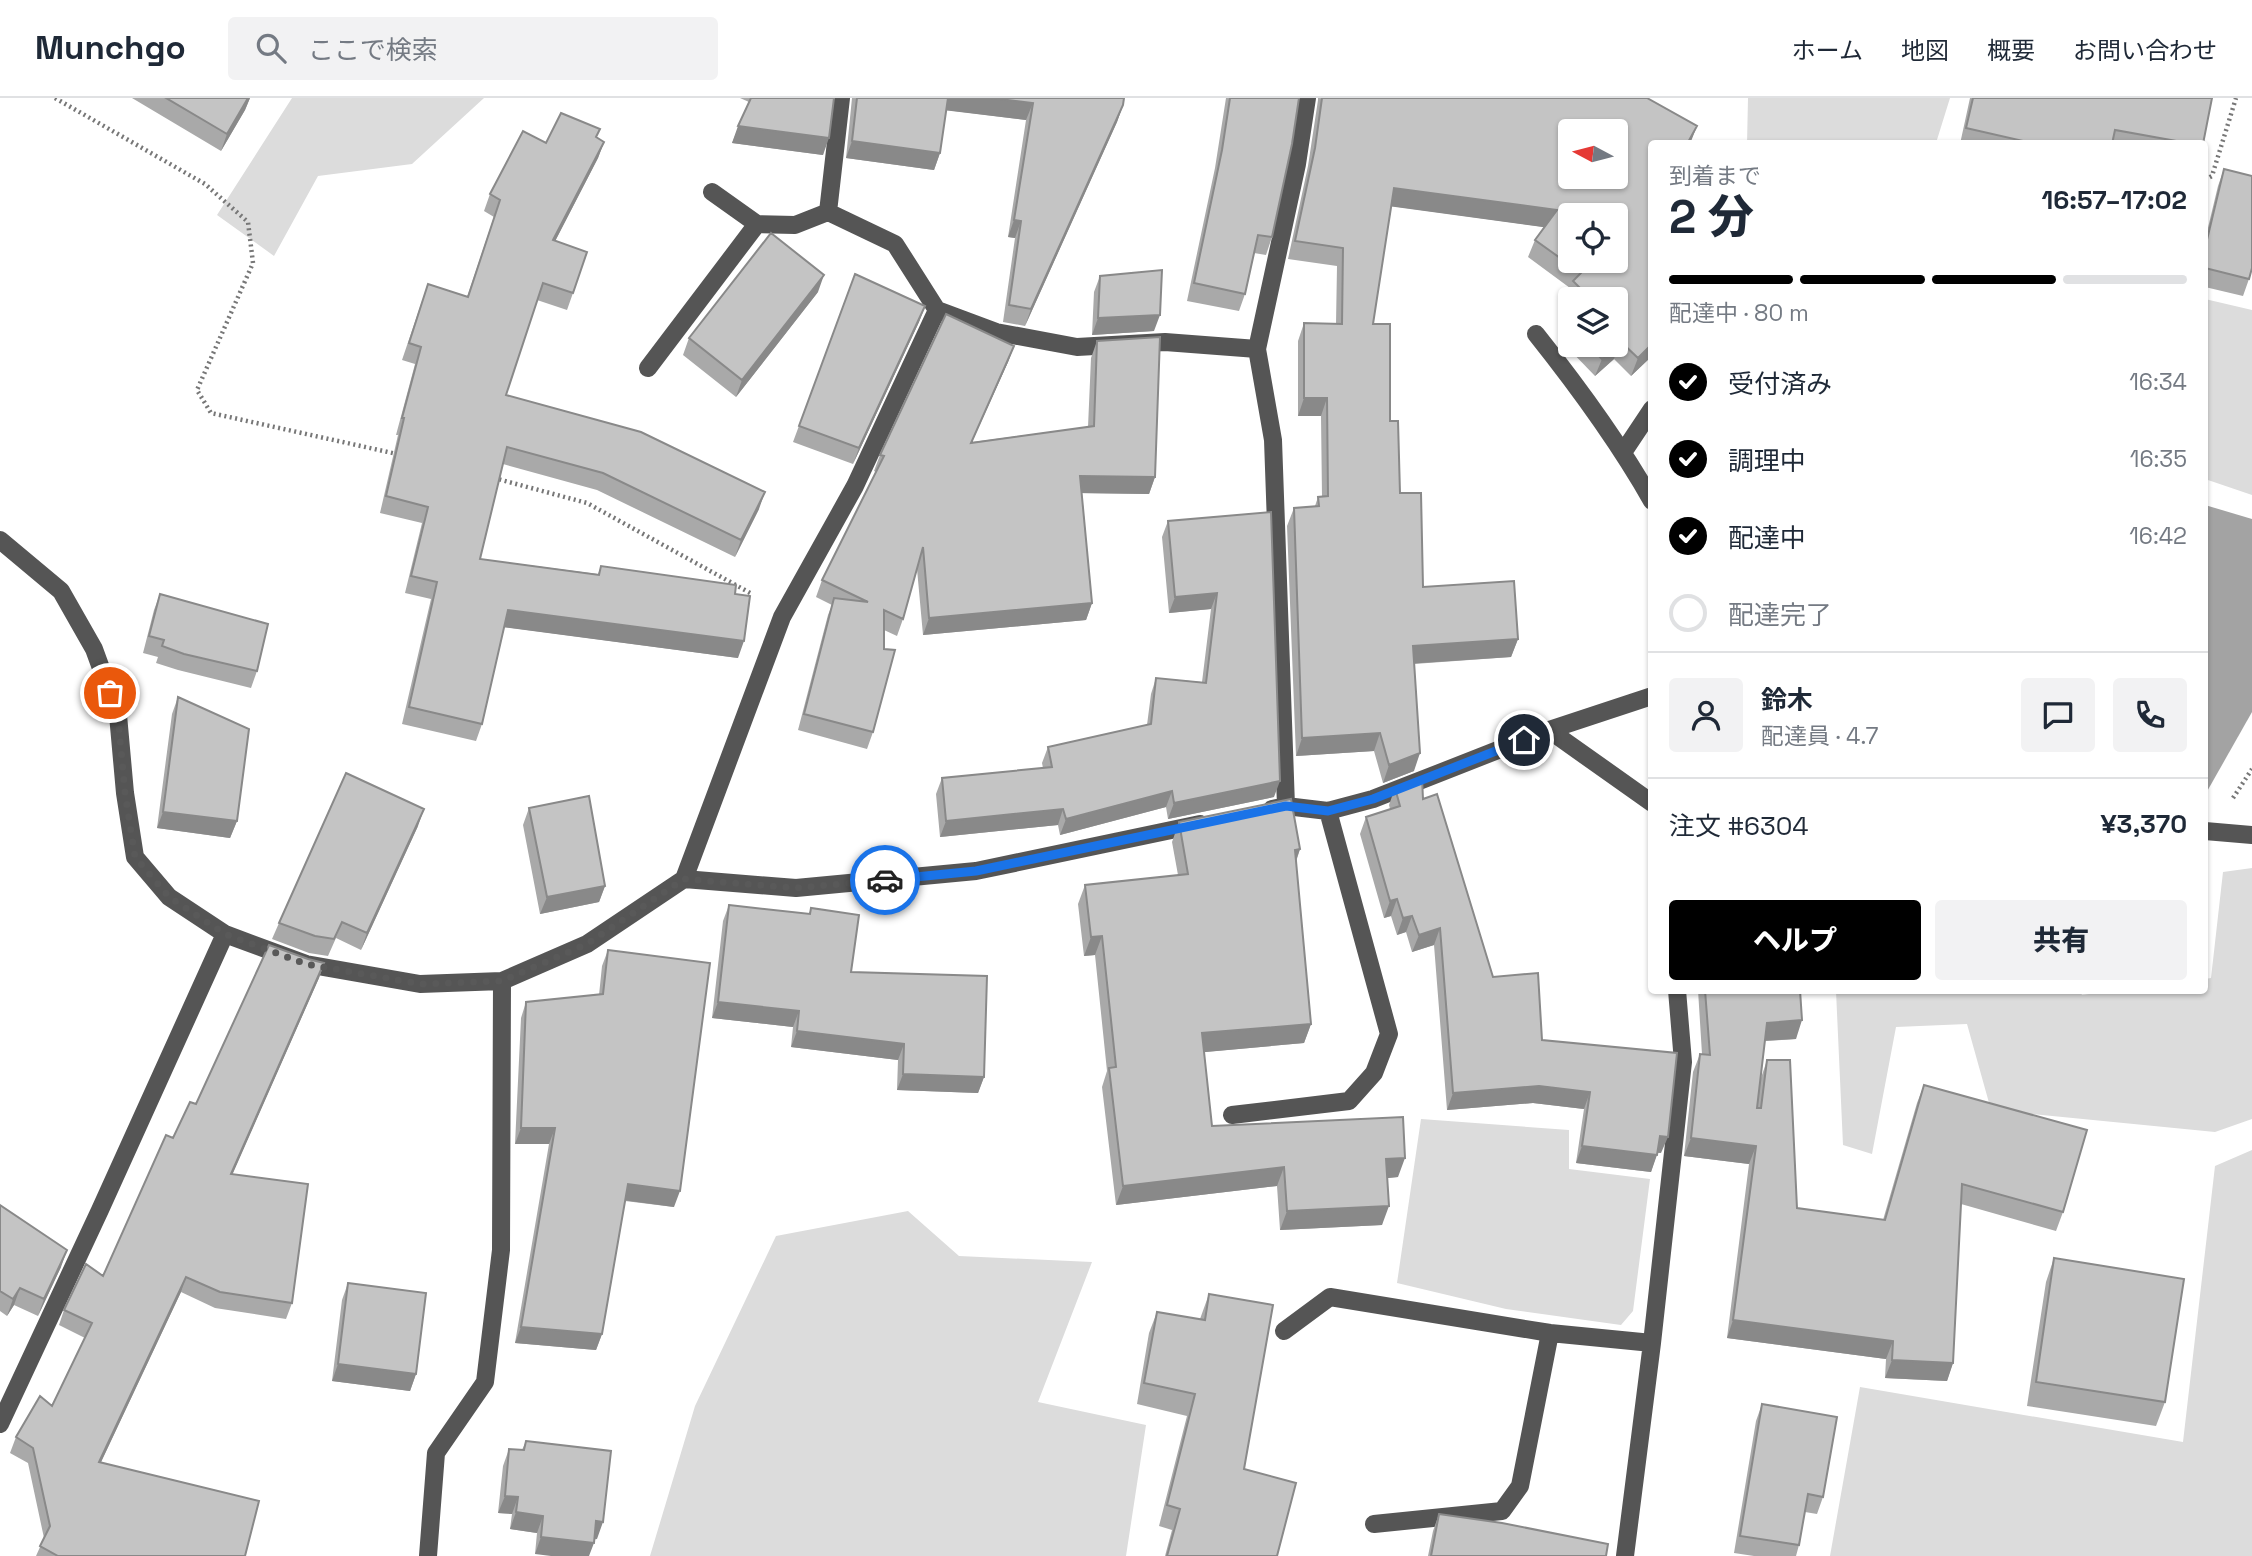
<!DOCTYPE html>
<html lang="ja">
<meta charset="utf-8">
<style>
:root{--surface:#fff;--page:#f2f2f3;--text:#1f2937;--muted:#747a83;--line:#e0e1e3;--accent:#000}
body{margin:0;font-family:"Space Grotesk","Noto Sans JP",sans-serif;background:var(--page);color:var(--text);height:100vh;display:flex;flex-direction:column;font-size:26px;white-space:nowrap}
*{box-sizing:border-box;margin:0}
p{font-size:23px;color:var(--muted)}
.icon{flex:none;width:38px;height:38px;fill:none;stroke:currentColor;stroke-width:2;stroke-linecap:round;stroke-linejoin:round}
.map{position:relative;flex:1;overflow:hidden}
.side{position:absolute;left:1648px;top:42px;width:560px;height:854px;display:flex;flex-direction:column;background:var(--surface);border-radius:7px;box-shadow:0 2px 5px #0004}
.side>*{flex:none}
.needle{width:46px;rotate:277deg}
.fabs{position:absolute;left:1558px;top:21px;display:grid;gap:14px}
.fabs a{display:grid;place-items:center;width:70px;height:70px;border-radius:7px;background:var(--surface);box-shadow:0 2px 5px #0004;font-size:35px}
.pin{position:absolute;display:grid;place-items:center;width:60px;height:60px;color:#fff;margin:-30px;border:4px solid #fff;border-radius:50%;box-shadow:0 2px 7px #0007}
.courier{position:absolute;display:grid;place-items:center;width:70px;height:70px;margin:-35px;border:5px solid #1a73e8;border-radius:50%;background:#fff;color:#222;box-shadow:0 2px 9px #0007}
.headline em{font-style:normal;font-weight:800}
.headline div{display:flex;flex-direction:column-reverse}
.headline{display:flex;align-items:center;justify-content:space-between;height:119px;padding:0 21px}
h1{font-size:46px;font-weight:800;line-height:52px}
.bar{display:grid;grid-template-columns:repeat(4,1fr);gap:10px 7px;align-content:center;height:84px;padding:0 21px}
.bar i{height:9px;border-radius:5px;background:var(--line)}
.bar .selected{background:var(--accent)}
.bar p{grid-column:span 4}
.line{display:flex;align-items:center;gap:18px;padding:0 21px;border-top:2px solid var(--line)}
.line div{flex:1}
.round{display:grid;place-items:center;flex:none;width:74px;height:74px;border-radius:7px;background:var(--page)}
ol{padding:0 21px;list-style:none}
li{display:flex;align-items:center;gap:21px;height:77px}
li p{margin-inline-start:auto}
li .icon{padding:7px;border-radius:50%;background:var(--accent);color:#fff;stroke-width:4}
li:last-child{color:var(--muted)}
li i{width:38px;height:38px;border:4px solid var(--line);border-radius:50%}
.button{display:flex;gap:14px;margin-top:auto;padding:14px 21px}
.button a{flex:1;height:80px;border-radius:7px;background:var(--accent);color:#fff;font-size:28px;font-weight:800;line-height:80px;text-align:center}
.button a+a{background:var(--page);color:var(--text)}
header{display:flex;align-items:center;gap:42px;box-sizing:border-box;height:98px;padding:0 35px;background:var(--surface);border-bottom:2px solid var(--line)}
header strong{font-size:33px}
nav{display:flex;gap:38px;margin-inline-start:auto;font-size:24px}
.search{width:490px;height:63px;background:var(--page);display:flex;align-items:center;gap:18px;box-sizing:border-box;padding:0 24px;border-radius:7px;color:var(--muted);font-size:26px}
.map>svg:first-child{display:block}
.green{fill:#dcdcdc}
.water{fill:#a3a3a3}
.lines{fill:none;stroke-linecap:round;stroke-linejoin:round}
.path{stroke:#777;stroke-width:4.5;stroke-dasharray:2 3.5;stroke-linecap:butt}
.minor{stroke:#555;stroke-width:18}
.wall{fill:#a9a9a9}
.shaded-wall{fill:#898989}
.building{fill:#c4c4c4;stroke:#898989;stroke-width:2;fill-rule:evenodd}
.done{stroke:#595959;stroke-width:7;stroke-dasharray:0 12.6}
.route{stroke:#1a73e8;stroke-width:9}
</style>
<header>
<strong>Munchgo</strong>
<div class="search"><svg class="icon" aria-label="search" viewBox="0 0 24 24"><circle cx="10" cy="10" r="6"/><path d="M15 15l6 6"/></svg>ここで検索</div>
<nav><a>ホーム</a><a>地図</a><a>概要</a><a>お問い合わせ</a></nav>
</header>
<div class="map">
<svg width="2252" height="1458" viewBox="0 0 2252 1458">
<rect width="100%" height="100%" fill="#fff"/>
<!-- green -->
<path class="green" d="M292,0h192l-72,66 -94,12 -44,80 -57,-41z
M1748,0h202l-14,45 -189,1z
M2205,201l47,11v185l-47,-16z
M2252,770v251l-37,13 -224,-22 -24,-86 -71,3 -24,127 -29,-9 -7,-154 243,-1 3,5 35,-5h88v-11l6,-1 12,-106z
M1421,1021l148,11v39l81,10 -17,132 -12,14 -115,-16 -109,-26z
M2252,1052v406h-422l30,-169 323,55 32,-276z
M908,1113l51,45 133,6 -54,140 108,23 -20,131h-476l45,-150 81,-170z"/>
<!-- water -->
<path class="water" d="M2205,407l47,14v193l-47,83z"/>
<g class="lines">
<!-- path -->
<path class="path" d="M55,0l150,86 43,38 5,41 -56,127 14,23 186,41
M2205,82l7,-4 24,-78
M494,380l93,25 165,91
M2233,700l19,-29"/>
<!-- minor -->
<path class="minor" d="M712,94l45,32 38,1 33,-13
M937,212l59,22 81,15 88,-5 92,7
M1536,236c43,54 82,107 116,167
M648,270l109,-144
M1624,353l28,-42
M0,442l61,51 33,58 24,66 7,78 10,64 34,40 56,37 81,30 114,20 82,-3 85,-37 97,-65 112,9 180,-17 224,-47
M1549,632l103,73
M1286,708l-13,-366 -16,-91 40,-185 10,-66
M1272,711l14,-3 42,5 45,-12 176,-69 103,-34
M2205,733l47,4
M684,781l98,-262 73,-131 82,-176 -42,-66 -67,-32 13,-114
M1232,1017l117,-14 25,-28 15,-39 -61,-223
M1284,1233l46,-34 220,36 102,10
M0,1326l100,-214 125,-276
M1374,1426l128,-13 18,-25 30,-153
M428,1458l8,-103 49,-71 16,-132 1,-269
M1625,1458l27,-213 31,-281 -6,-72"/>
</g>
<!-- wall -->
<path class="wall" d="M132,0h118l-5,12 -24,41z
M740,0h94l-11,57 -91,-12 17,-41z
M852,0h272l-1,7 -6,17 -92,204 -22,-4 12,-84 -7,-1 18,-117 -80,-10 -6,43 -6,17 -88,-12z
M1226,0h73l-27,139 -6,18 -12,-2 -9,41 -6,17 -52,-10 28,-133z
M1318,0h329l5,46v212l-21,20 -17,-17 -19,17 -28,-29 3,-9v7h45v-46h-45v3l-4,-4 4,-10 -42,-31 7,-17 9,-13 -153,-21 -18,118 17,97 10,72 23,94 95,52 -7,18 -97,7v107l-31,12 -9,-32 -78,5 -9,-230 7,-18 21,-2 3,-9h4l-1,-81h-23v-75l6,-18 32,1 1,-58 -49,-7 20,-93 10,-66z
M1970,0h242l-9,46h-243z
M597,39l7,5 -6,16 -43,83 18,52 -6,17 -30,-10 -31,95 253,114 -24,48 -138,-67 -94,-26 -23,95 118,15 3,-8 134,28 3,64 -234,-31 -22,97 -6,17 -74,-17 29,-125 -26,-6 17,-70 -42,-10 18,-78h-2l19,-71 -13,-4 20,-59 6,-17 39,13 27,-80 -10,-6 6,-17 56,-51z
M2224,71l25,110 -6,17 -38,-9v-47l13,-54z
M855,176l70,32 -6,16 -66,142 -60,-22z
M1100,178l54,55 -62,4 2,-43z
M818,194l-82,105 -53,-42 6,-17z
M1097,243l58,136 -6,17 -67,-1 10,110 -6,17 -163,15 -6,-66 -14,50 -6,17 -13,-6 -11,102 -6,17 -69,-19 30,-115 4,-10 -16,-8 6,-17 54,-108 -2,-1 6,-16 134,-109 -6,16 -36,80 116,-15 3,-69z
M1271,414l3,285 -106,22 -2,-12 -106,28 -2,-10 -118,12 -4,-43 6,-16 101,-10 -1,-5 6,-16 99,-22 4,-31 5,-16 46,4 9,-73 -42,4 -7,-76 6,-16z
M160,496l97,77 -6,17 -73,-18 -22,-7 2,-6 -15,-4 11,-43z
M178,599l59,124 -7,17 -73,-10 15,-114z
M1395,690l28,11 70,178 49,63 119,113h-4l-6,19 -75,-9 8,-54 -51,-6 -86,7 -13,-165 -22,7 -6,-20 -9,3 -6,-19 -7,2 -24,-84 6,-17 24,-8 -1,-4z
M529,710l76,78 -6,16 -59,12 -17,-89z
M1179,724l121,27 -4,13 15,162 -7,19 -100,9 8,74 186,51 -11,1 -5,47 -102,5 -3,-44 -161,19 -14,-118 5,-16 -12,-116 -11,1 -6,-52 7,-19 93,-10 -6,-33z
M418,728l-57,124 -25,-12 -8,18 -19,-3 -37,-14 7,-16z
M729,807l80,9 2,-6 40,64 133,105 -6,16 -81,-3 1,-30 -107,-13 2,-20 -81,-9 11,-97z
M608,852l66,257 -49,-6 -23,133 -6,16 -81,-7 34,-199h-34l6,-126 5,-16 73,-7 3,-29z
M308,861l16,4 -5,15 -87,196 60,129 -6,16 -71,-11 -34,-16 -80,170 144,94h-209l8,-18 -16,-75 -18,-10 6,-16 36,-31 33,-68 -26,-13 5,-15 39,-34 93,-172z
M1698,892h102l-4,49 -31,2 -4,37 6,-18 30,148 86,12 34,-117 7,-18 139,127 -7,19 -95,-27 -8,159 -6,18 -62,-3 1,-19 -159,-21 22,-174 -65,-8 9,-84 7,-18h2z
M0,1107l61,62 -23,49 -24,-11 -7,11 -7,-5z
M2054,1160l111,144 -9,24 -129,-20 19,-124z
M348,1185l68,91 -6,17 -78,-10 10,-81z
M1209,1196l35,175 33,87h-112l7,-26 -13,-4 28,-110 -50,-12 12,-71 8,-21 43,7z
M1762,1306l61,93 -6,17 -12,-2 -6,33 -3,11h-42l-20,-3 22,-132z
M526,1343l71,98 -62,15 2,-21 -27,-4 2,-15 -14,-1 5,-47 6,-17 13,1z
M1439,1416l167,42h-178l5,-25z"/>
<!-- shaded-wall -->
<path class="shaded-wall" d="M248,0h2l-5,12 -24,41 6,-17z
M947,0h44l42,5 -7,17 -83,-10z
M1123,7l-6,17 -92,204 6,-17z
M738,28l91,12 -6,17 -91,-12z
M1697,28l-7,18h-3z
M852,43l88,12 -6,17 -88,-12z
M604,44l-6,16 -51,99 6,-17z
M1394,90l163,22 -7,18 -162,-22z
M1014,122l7,1 -6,17 -7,-1z
M824,177l-6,17 -82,105 6,-17z
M925,208l-6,16 -66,142 6,-16z
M1160,217l-6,16 -62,4 6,-17z
M1620,243l-6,18 -19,17 7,-17z
M1652,246v12l-21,20 7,-18z
M1014,248l-6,16 -44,97 7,-16z
M1304,300h23l-6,18h-23z
M1080,378l75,1 -6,17 -75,-1z
M765,394l-6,17 -24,48 6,-17z
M1217,495l-6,16 -42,4 6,-16z
M1092,505l-6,17 -163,15 6,-17z
M508,512l236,31 -6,17 -236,-31z
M1518,541l-7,18 -105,7 7,-18z
M1380,635l-6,18 -78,5 6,-18z
M1420,655l-6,18 -31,12 6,-18z
M1280,683l-6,16 -106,22 6,-16z
M1172,693l-6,16 -106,28 6,-16z
M424,711l-6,17 -57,124 6,-17z
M1063,711l-5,16 -118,12 6,-16z
M163,714l74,9 -7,17 -73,-10z
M1300,751l-7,20 2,-19z
M605,788l-6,16 -59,12 7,-17z
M1397,801l-6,17 -7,2 6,-17z
M1412,818l-6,16 -9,3 6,-17z
M1440,830l-6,17 -22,7 7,-17z
M1102,838l-7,19 -11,1 7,-19z
M324,865l-5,15 -93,211 5,-15z
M718,904l81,9 -6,16 -81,-9z
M1802,922l-6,19 -36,2 7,-18z
M1311,926l-7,19 -109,10 7,-20z
M797,933l107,13 -6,16 -107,-13z
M903,976l81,3 -6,16 -81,-3z
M1539,988l51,6 -6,17 -51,-6 -86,7 6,-17z
M521,1030h34l-6,16h-34z
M1660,1038l8,1 -7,16 -7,-1z
M1691,1040l65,8 -7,18 -65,-8z
M1582,1048l75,9 -6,17 -75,-9z
M1405,1060l-7,19 -19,2 7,-20z
M1284,1069l-7,19 -161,19 7,-19z
M628,1086l52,7 -6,16 -52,-7z
M1389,1108l-7,19 -102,5 7,-19z
M67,1152l-6,17 -23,49 6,-17z
M186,1179l-5,15 -87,185 5,-15z
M20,1190l-6,17 -7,11 6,-17z
M1733,1222l160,21 -7,18 -159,-21z
M521,1229l81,7 -6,16 -81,-7z
M1892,1262l61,3 -6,18 -62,-3z
M338,1266l78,10 -6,17 -78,-10z
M505,1398l13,1 -6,17 -14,-1z
M516,1414l27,4 -6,17 -27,-4z
M596,1423l7,1 -6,17 -7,-1z
M541,1439l53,6 -5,13h-38l-16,-2z"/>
<!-- building -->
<path class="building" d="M166,0h82l-21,36z
M751,0h83l-5,40 -91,-12z
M857,0h91l-8,55 -88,-12z
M991,0h133l-1,7 -92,204 -22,-4 12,-84 -7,-1 19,-117z
M1230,0h69l-7,46 -20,93 -14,-2 -13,59 -51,-11 28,-133z
M1322,0h325l50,28 -10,18h-35v114l-1,2 1,2v82l-14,14 -18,-17 -18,18 -14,-14h27v-46h-24l-18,-18 8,-8 -46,-33 22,-30 -163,-22 -21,136h17v97h8l2,72h21l2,94 91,-6 4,58 -105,7 7,107 -31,12 -9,-32 -78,5 -8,-230 25,-2 -1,-9 10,-1 -1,-98h-23v-75l38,1 1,-76 -48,-7 20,-93zM1570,33h45v46h-45zM1570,117h45v46h-45z
M1973,0h239l-9,46h-10l-78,-14 -3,14h-76l-70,-16z
M561,15l39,16 -4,8 8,5 -51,98 34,12 -14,41 -30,-10 -37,112 135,37 124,60 -24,48 -138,-67 -96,-26 -27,112 119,16 2,-9 135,19 -1,9 15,2 -6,45 -236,-31 -26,114 -73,-17 28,-125 -26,-6 17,-69 -42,-11 18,-78h-2l19,-71 -12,-4 19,-59 40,13 32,-97 -10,-6 33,-63 23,12z
M2224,71l28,7v92l-3,11 -44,-11v-20z
M771,135l53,42 -82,105 -53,-42z
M1162,172l-2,45 -62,3 2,-42z
M855,176l70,32 -66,142 -60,-22z
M946,216l68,32 -43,97 123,-17 3,-85 63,-4 -5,140 -75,-1 12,127 -163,15 -6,-71 -20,72 -19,-9v39l11,1 -22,82 -69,-18 30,-116 34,4 -46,-22 62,-124 -4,-1z
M1271,414l9,269 -106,22 -2,-12 -106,28 -3,-10 -117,12 -4,-43 110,-11 -4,-20 103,-23 5,-46 50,5 11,-90 -42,4 -7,-76z
M160,496l108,30 -11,47 -73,-17 -22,-8 2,-6 -15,-4z
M178,599l71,32 -12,92 -74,-9z
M346,675l78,36 -57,124 -25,-11 -8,17 -19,-3 -36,-13z
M1422,680l1,21 14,-5 56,183 45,-4 4,67 135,13 -9,84 -8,-1 -3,19 -75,-9 8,-54 -51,-6 -86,7 -13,-165 -21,7 -7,-19 -9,2 -6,-19 -7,2 -24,-84 34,-11 -5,-18z
M589,698l16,90 -58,11 -18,-89z
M1291,701l9,50 -5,1 16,174 -109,9 10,93 191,-9 2,41 -19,1 3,47 -102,5 -3,-44 -161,19 -14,-118 7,-1 -14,-131 -11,1 -6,-52 103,-11 -9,-52z
M729,807l81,9 1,-6 48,7 -8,57 136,4 -3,101 -81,-3 1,-30 -107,-13 2,-20 -81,-9z
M269,847l39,14 16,4 -93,211 77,10 -16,119 -72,-11 -34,-15 -87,185 160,39 -14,55h-187l-18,-10 10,-20 -17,-78 -17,-11 24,-41 12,10 40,-83 -28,-13 22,-46 17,12 63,-141 7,3 17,-36 6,2z
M608,852l102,13 -30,228 -52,-7 -26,150 -81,-7 34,-199h-34l5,-126 77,-8z
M1705,892h95l2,30 -35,3 -10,85h4l6,-48h23l7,148 88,12 39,-135 163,45 -24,82 -101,-28 -9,179 -61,-3 1,-19 -160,-21 23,-174 -65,-8 9,-84 10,1z
M0,1107l67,45 -23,49 -24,-11 -7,11 -13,-8z
M2054,1160l130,21 -19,123 -129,-20z
M348,1185l78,10 -10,81 -78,-10z
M1209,1196l64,11 -29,164 52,14 -19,73h-110l13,-47 -13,-4 28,-111 -51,-11 13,-71 48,8z
M1762,1306l75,13 -14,80 -15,-3 -9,51 -59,-9z
M526,1343l85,10 -8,71 -7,-1 -2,22 -53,-6 2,-21 -27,-4 2,-15 -13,-1 4,-47 15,1z
M1439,1416l63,9 106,21 -2,12h-175z"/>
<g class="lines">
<!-- done -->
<path class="done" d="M110,595l8,22 7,78 10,64 34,40 56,37 81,30 114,20 82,-3 85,-37 97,-65 112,9 89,-8"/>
<!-- route -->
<path class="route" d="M885,782l91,-9 310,-65 42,5 45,-12 151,-59"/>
</g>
</svg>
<div class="fabs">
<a><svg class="needle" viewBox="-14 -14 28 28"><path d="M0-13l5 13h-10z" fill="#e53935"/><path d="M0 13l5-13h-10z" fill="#747a83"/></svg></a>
<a><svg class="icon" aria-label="locate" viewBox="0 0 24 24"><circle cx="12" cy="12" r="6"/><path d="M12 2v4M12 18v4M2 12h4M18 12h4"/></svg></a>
<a><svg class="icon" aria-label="layers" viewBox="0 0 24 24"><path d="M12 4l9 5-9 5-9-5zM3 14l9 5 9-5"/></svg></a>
</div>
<div class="pin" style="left:110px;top:595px;background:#ea580c"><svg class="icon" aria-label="bag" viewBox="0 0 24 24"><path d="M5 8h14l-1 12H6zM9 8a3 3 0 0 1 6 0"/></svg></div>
<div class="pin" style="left:1524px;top:642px;background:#1f2937"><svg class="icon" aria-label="home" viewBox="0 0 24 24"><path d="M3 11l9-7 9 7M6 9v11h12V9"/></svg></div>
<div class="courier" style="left:885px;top:782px"><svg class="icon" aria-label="car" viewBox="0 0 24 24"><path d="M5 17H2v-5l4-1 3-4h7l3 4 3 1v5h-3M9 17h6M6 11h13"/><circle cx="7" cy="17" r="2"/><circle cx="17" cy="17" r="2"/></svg></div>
<section class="side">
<div class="headline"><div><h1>2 分</h1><p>到着まで</p></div><em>16:57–17:02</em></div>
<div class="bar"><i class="selected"></i><i class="selected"></i><i class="selected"></i><i></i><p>配達中 · 80 m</p></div>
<ol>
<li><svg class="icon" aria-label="check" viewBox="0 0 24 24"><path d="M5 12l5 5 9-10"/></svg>受付済み<p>16:34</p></li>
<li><svg class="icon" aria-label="check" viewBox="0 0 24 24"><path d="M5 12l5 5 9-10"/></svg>調理中<p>16:35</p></li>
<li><svg class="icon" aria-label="check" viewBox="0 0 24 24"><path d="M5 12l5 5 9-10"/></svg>配達中<p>16:42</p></li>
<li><i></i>配達完了</li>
</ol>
<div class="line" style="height:126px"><a class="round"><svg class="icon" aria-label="person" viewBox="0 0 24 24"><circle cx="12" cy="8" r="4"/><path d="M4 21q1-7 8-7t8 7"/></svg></a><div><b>鈴木</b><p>配達員 · 4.7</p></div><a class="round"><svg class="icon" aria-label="chat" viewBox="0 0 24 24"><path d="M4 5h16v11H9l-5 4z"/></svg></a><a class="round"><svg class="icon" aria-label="phone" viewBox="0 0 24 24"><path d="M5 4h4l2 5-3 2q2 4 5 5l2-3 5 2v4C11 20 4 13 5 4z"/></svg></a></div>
<div class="line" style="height:91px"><div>注文 #6304</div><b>¥3,370</b></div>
<div class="button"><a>ヘルプ</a><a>共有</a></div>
</section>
</div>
